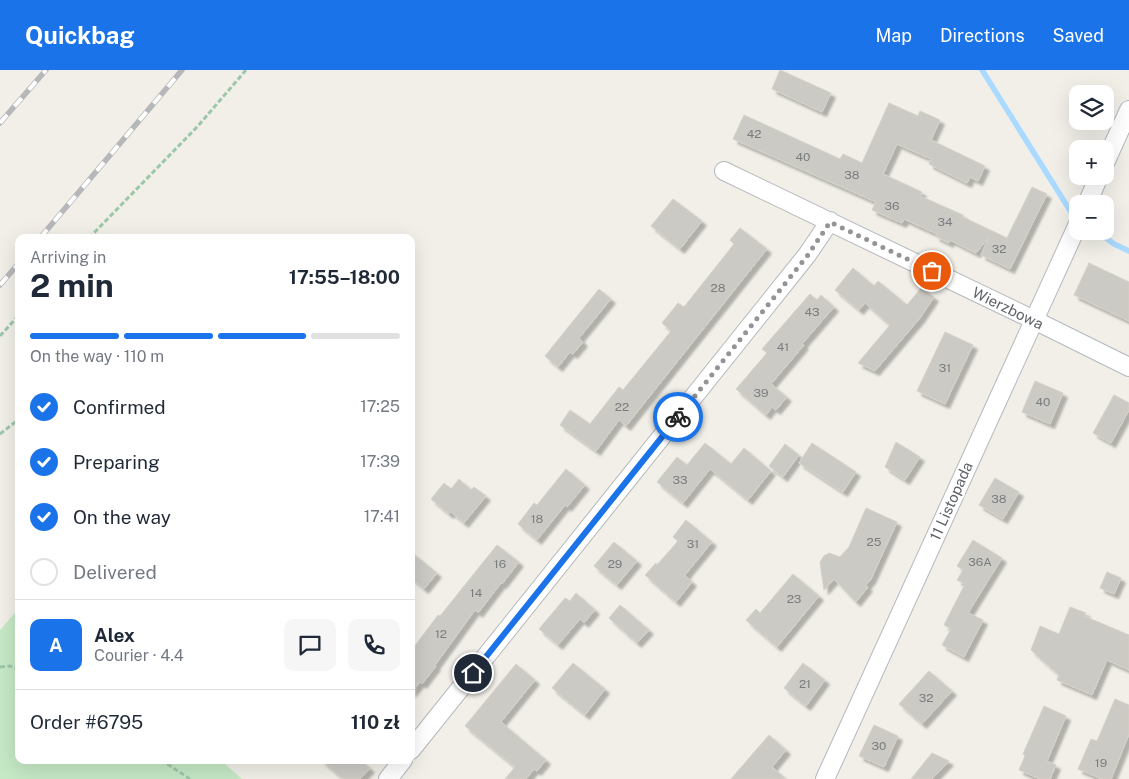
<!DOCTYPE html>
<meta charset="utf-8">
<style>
:root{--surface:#fff;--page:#f6f6f7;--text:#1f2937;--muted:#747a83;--line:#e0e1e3;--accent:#1a73e8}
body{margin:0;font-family:"Public Sans",sans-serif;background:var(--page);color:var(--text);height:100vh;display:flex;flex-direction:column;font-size:19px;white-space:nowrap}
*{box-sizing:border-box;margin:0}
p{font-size:16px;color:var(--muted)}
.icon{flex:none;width:28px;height:28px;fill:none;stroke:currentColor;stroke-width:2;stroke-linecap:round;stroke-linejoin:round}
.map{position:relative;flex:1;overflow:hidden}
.panel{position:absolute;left:15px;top:164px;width:400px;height:530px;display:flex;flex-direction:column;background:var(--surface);border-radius:10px;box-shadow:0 5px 20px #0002}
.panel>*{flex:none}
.controls{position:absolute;left:1069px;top:15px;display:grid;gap:10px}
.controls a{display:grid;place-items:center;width:45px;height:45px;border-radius:10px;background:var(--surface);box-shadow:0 5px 20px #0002;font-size:25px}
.pin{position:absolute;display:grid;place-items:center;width:42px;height:42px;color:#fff;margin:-21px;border:2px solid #fff;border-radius:50%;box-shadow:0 1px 5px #0007}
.courier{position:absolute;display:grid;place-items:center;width:50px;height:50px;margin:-25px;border:4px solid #1a73e8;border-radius:50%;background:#fff;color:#222;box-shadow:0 1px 6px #0007}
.overview em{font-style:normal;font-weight:700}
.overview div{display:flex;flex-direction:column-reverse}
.overview{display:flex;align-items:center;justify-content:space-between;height:85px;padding:0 15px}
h1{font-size:32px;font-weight:700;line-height:38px}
.bar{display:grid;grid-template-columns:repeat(4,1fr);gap:8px 5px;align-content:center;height:60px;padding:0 15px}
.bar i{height:6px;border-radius:4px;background:var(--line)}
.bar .on{background:var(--accent)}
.bar p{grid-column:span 4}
.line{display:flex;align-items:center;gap:12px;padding:0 15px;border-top:1px solid var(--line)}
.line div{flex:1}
.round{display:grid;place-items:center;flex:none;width:52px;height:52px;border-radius:10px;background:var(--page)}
ol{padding:0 15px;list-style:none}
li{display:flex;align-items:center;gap:15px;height:55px}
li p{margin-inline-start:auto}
li .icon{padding:5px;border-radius:50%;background:var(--accent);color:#fff;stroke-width:4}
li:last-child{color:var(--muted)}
li i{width:28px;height:28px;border:2px solid var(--line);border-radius:50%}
header{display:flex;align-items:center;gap:30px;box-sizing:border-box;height:70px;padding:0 25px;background:var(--accent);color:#fff}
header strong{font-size:24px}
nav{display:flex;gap:28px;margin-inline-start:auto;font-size:18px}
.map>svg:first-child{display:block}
.green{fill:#c5e8c5}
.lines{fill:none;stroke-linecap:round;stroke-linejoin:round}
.stream{stroke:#aadaff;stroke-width:5.5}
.building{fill:#cccac5;stroke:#d6d1c6;filter:url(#shadow)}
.street-casing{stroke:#b5b8bc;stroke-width:20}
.path{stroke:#9cc7a9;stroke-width:3;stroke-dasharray:5 2.5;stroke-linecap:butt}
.street{stroke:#fff;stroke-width:18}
.rail-casing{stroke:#b6b7b8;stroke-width:5.5}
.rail{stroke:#fff;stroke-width:4;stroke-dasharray:11;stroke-linecap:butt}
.done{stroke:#929495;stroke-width:5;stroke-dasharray:0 9}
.route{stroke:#1a73e8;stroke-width:6}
.labels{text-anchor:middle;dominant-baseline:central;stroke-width:4.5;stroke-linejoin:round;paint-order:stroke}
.number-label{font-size:12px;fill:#7a7d7f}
.street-label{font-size:15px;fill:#5f6368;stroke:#fff}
</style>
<header>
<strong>Quickbag</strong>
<nav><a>Map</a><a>Directions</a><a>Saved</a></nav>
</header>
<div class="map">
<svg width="1129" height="709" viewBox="0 0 1129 709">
<defs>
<filter id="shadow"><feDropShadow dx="4.5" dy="4.5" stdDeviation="1" flood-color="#0004"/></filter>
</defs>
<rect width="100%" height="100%" fill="#f1efe8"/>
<!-- green -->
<path class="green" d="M19,538v152h201l22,19h-242v-149z"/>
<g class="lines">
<!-- stream -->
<path class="stream" d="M982,0l89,142
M1097,161l17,13 15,7"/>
</g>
<!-- building -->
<path class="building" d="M780,0l51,23 -9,19 -50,-23z
M889,33l29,13 2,-5 20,9 -9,20 54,26 -7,15 -8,-4 -3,6 -38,-19 2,-5 -34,-15 -14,30 39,18 -2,4 43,19v2l44,21 25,-51 15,7 -37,75 -29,-14 8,-18 -13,16 -26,-13 -1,3 -14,-7 2,-2 -33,-15 -2,4 -30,-13 4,-8 -143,-63 11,-24 96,44 3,-5 19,9z
M673,129l29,22 -22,28 -29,-23z
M740,158l27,21 -141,177 -7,-6 -23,31 -36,-26 10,-15 20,14 29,-37 4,3 48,-59 -9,-8 16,-20 6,4 50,-63 -4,-4z
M1089,193l40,19v39l-55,-26z
M853,198l21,18 4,-5 29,24 14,-17 13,9 -14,21 -45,53 -17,-8 32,-38 -25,-22 -6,7 -24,-20z
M599,219l12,10 -32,39 4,4 -10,12 -3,-2 -12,15 -13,-11z
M810,224l7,6 4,-5 13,12 -32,37 2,1 -33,39 16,13 -11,13 -4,-3 -6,8 -30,-26 31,-36 -5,-4z
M945,262l28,13 -28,59 -28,-13z
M1035,311l28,12 -13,31 -28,-12z
M1114,325l15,8v7l-18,33 -18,-10z
M896,372l24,15 -15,23 -20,-13z
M705,373l26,21 13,-16 27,23 -23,29 -38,-31 -27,34 -26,-21 20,-25 10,8z
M812,373l44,29 -13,20 -44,-29z
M785,374l14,11 -16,22 -14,-11z
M566,399l19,16 -18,22 -2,-2 -28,35 -19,-16 16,-21 3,2z
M995,408l24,14 -16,27 -24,-14z
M459,409l12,11 3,-3 12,9 -22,27 -13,-11 -2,2 -18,-15 13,-16 7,6z
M866,438l31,14 -26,57 -5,6 2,2 -12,15 -22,-23 -10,11 -4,-28 4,-6 5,-3 11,4 9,-10z
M686,450l26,22 -27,33 7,7 -16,20 -31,-27 11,-12 1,2 21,-24 -5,-4z
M973,470l29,18 -34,55 15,7 -19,37 -22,-12 9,-16 -7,-4 21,-41 -8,-4 6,-10 -6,-4z
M614,472l23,19 -20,24 -23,-19z
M497,475l22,17 -17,22 -1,-1 -23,30 -3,-3 -40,55 1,1 -14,18 -2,-2 -9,11v-42l27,-36 2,1z
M411,482l26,21 -13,16 -13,-11z
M1107,502l14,6 -7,16 -14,-6z
M793,504l26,22 -42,51 -31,-27 10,-11 4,4z
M576,523l19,17 -11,13 -4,-4 -22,26 -19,-16 26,-31 5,3z
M620,535l29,25 -12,13 -28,-25z
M1070,537l16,6 -2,3 45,19v35l-22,-10 -15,35 -35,-15 2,-5 -28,-25 9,-24 19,8z
M573,593l32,26 -20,26 -33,-27z
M803,593l22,17 -19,26 -22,-18z
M516,594l19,16 -34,42 45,38 -9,11 -3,-2 -8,10h-21l10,-12 -50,-41z
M929,601l23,20 -30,33 -23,-20z
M1115,629l14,6v29l-18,45h-9l-24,-10 13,-30 6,2z
M1044,636l22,10 -19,45 9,4 -6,14h-10l-21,-9 6,-14 -2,-2z
M874,655l24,11 -14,31 -25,-11z
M769,665l17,15 -14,17 14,12h-55z
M932,683l17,8 -17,18h-21z
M321,690h39l10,8 -10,11h-17z"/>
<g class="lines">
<defs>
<path id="street" d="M1105,93l24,-53
M724,101l310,149 95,47
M1087,134l12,-28
M411,680l396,-495 23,-34
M388,709l15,-19
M825,709l253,-555"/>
</defs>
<!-- street casing -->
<use href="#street" class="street-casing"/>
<!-- path -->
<path class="path" d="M89,168l109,-112 48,-56
M0,266l19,-21
M0,364l19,-15
M0,597l10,-1 9,4
M161,690l29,19"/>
<!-- street -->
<use href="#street" class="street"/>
<defs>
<path id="rail" d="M0,53l46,-53
M40,168l142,-168
M0,215l19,-22"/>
</defs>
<!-- rail casing -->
<use href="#rail" class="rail-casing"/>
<!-- rail -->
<use href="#rail" class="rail"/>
</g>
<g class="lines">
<!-- done -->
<path class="done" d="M678,347l130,-162 22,-33 102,49"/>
<!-- route -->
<path class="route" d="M473,603l205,-256"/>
</g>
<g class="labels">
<!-- number labels -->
<g class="number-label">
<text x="754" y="64">42</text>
<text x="803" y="87">40</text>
<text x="852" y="105">38</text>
<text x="892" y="136">36</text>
<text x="945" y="152">34</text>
<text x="999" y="179">32</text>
<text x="718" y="218">28</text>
<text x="812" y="242">43</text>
<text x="783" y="277">41</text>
<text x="945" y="298">31</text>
<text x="761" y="323">39</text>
<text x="1043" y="332">40</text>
<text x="622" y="337">22</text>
<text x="680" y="410">33</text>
<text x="999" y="429">38</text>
<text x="537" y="449">18</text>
<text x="874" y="472">25</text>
<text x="693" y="474">31</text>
<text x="980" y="492">36A</text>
<text x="500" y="494">16</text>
<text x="615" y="494">29</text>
<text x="476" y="523">14</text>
<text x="794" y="529">23</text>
<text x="441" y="564">12</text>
<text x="805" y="614">21</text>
<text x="926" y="628">32</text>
<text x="879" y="676">30</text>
<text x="1101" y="693">19</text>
</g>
<!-- street labels -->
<g class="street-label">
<text transform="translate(1008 238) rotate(26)">Wierzbowa</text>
<text transform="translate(951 431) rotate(-66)">11 Listopada</text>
</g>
</g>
</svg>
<div class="controls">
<a><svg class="icon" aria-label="layers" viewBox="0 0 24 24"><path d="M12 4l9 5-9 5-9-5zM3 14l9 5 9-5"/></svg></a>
<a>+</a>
<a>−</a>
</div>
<div class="pin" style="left:932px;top:201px;background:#ea580c"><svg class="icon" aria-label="bag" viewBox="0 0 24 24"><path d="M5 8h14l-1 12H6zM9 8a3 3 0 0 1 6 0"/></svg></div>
<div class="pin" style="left:473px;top:603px;background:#1f2937"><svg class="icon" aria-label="home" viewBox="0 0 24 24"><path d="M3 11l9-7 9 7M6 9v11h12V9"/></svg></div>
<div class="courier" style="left:678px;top:347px"><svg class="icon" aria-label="bike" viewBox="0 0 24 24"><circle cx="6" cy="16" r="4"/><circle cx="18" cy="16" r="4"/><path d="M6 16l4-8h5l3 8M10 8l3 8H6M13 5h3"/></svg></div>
<section class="panel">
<div class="overview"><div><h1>2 min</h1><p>Arriving in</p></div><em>17:55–18:00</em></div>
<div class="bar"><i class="on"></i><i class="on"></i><i class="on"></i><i></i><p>On the way · 110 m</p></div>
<ol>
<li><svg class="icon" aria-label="check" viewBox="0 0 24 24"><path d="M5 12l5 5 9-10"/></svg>Confirmed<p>17:25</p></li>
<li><svg class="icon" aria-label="check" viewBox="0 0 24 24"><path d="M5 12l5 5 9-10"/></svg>Preparing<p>17:39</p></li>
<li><svg class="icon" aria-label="check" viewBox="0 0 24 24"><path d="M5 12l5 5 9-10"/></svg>On the way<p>17:41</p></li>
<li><i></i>Delivered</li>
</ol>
<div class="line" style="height:90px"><b class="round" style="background:var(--accent);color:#fff">A</b><div><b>Alex</b><p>Courier · 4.4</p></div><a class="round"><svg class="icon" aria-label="chat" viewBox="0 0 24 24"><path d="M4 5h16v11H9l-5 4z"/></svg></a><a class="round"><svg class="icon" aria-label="phone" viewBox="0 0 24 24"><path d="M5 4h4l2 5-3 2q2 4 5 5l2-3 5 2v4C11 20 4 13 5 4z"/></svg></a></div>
<div class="line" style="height:65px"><div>Order #6795</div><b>110 zł</b></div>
</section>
</div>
